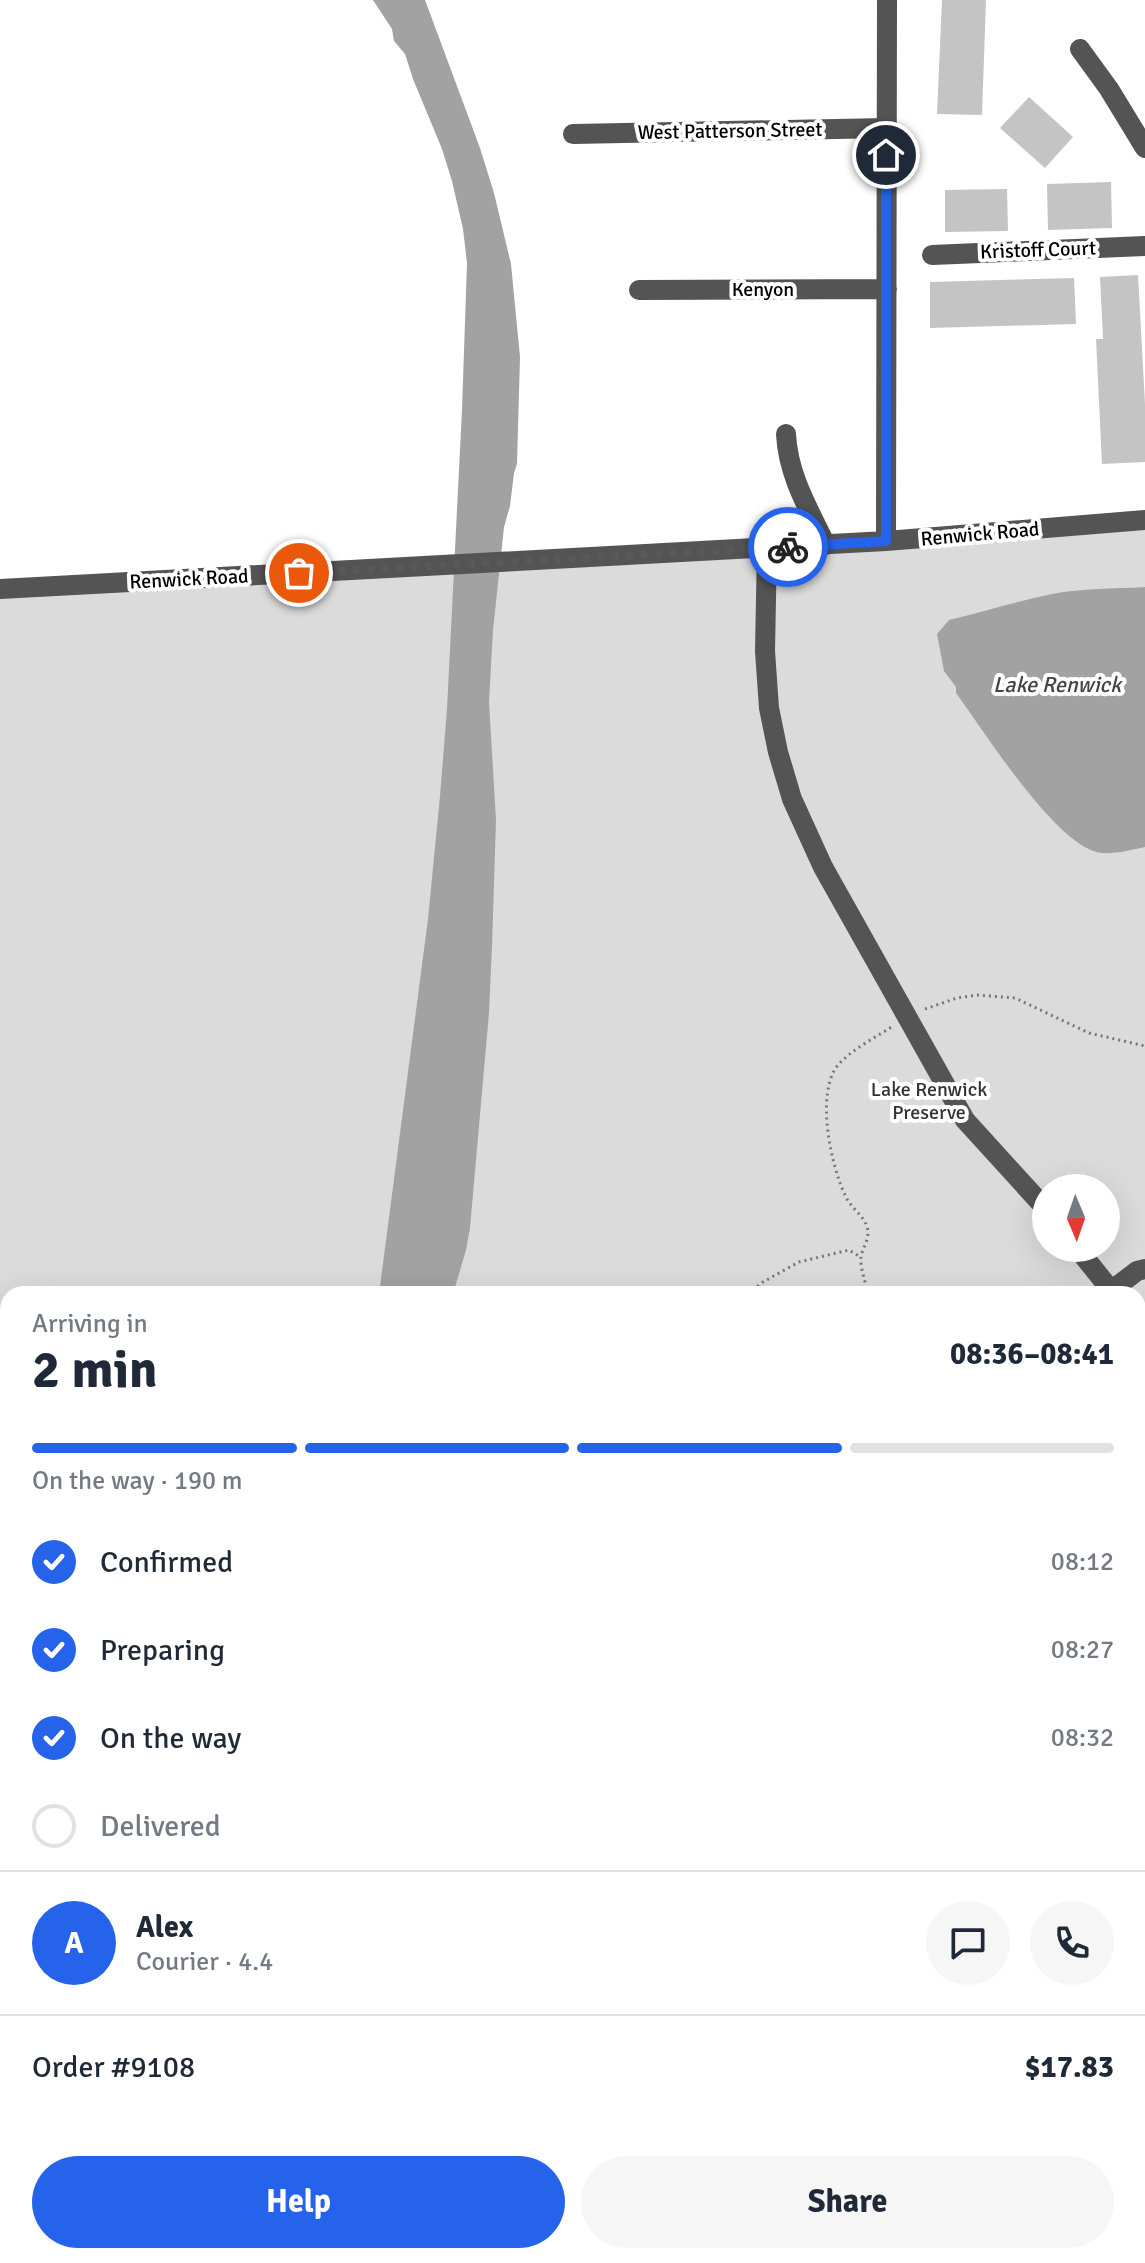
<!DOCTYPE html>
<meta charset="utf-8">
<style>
:root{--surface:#fff;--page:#f6f6f7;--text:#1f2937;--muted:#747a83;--line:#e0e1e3;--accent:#2563eb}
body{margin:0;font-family:Signika,sans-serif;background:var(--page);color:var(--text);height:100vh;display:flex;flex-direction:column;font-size:30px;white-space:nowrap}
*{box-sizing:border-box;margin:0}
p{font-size:26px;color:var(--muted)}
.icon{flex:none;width:44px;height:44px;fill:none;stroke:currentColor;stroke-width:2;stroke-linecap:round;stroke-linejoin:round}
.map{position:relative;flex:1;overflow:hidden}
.drawer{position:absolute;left:0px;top:1286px;width:1146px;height:978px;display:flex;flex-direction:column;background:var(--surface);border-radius:24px 24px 0 0;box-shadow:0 8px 32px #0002}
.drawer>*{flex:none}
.needle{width:52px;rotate:178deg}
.buttons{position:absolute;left:1032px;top:1174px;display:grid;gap:16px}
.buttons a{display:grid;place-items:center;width:88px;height:88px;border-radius:50%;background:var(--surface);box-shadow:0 8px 32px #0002;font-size:40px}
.pin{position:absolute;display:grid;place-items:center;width:68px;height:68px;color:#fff;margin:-34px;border:4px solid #fff;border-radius:50%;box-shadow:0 2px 8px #0007}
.courier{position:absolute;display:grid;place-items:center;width:80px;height:80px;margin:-40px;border:6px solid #2563eb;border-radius:50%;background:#fff;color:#222;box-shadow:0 2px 10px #0007}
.overview em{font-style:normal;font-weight:700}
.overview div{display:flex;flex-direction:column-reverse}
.overview{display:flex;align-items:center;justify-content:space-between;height:136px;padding:0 32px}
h1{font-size:52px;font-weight:700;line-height:60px}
.bar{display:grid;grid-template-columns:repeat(4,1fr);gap:12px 8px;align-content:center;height:96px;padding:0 32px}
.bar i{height:10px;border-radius:6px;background:var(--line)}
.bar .on{background:var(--accent)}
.bar p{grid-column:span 4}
.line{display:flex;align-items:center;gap:20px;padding:0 32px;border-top:2px solid var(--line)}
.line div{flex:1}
.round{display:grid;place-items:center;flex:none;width:84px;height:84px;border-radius:42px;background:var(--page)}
ol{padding:0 32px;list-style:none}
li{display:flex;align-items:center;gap:24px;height:88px}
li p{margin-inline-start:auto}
li .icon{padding:8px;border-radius:50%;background:var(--accent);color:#fff;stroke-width:4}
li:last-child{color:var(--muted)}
li i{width:44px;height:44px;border:4px solid var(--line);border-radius:50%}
.action{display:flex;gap:16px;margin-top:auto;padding:16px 32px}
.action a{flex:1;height:92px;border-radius:48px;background:var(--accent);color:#fff;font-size:32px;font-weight:700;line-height:92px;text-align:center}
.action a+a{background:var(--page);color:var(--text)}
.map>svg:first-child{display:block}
.green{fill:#dbdbdb;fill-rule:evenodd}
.water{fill:#a2a2a2}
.building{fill:#c4c4c4}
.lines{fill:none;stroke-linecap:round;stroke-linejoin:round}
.path{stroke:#767676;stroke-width:3;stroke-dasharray:2 4;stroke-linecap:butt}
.minor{stroke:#545454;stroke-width:20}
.rail-casing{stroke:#000;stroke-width:8}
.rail{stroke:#fff;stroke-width:5;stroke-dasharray:15;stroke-linecap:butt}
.done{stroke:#595959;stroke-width:8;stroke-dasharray:0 14.4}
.route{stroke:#2563eb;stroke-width:10}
.labels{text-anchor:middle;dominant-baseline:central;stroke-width:8;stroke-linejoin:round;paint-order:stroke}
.street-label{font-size:20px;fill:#000;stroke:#fff}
.park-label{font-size:20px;fill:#323232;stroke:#fff}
.water-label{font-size:22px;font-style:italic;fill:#434343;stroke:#fff}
</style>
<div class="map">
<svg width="1145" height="2263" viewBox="0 0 1145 2263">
<rect width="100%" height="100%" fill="#fff"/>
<!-- green -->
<path class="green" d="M1145,528v1735h-1145v-1675zM1046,1188h60v60h-60zM8,1294h1130v962h-1130z"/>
<!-- water -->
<path class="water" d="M373,0h52l55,148 14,45 17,71 9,93 -3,107 -3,9 -4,33 -6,21 -11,103 -4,72 7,118 -4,126 -3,67 -19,215 -4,22 -13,44h-74l49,-375 12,-123 7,-87 15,-299 5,-147 -4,-34 -11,-48 -10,-32 -29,-70 -8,-25 -11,-13 -2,-12z
M1145,587v260c-13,3 -29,7 -43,6 -44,-3 -119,-124 -146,-160v-6l-12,-16 -7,-37 12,-14c34,-8 68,-19 103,-26 30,-6 62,-5 93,-7z
M0,1433l8,9v104l-8,16z
M1138,1758l7,12v493h-64l-8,-7h65z
M112,2256h157l-1,7h-162z
M406,2256h152l-5,7h-140z
M778,2256h88l6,7h-101z"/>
<!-- building -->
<path class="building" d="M942,0h44l-4,115 -45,-1z
M1029,97l44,40 -28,31 -45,-40z
M1111,182l1,46 -64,2 -1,-46z
M1007,189l1,42 -63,1v-42z
M1138,275l7,129v58l-43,2 -6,-125h7l-3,-62z
M1074,278l2,46 -146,4v-46z"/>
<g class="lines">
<!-- path -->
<path class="path" d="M925,1009l32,-11 20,-3 38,3 74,35 56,13
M748,1294l15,-12 36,-20 50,-12 10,6
M868,1294c-2,-11 -8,-25 -7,-37 1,-9 10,-19 6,-30 -3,-11 -16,-19 -21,-30 -15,-30 -31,-104 -8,-132 14,-16 37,-27 55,-39
M1138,1434l7,-4
M1138,1460l7,5
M0,2254l8,-9"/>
<!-- minor -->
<path class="minor" d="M1080,49l29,40 36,59
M573,134l313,-6
M932,255l213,-9
M639,290l248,-1
M786,434c2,41 22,74 40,111
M886,541l1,-541
M767,548l-2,103 4,57 9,44 14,47 31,68 142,253 81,89
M0,589l886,-48 259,-21
M1077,1248l37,46
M1112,1290l25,-19 8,-2
M1138,1321l7,3"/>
<defs>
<path id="rail" d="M0,1333l8,8
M963,2256l8,7"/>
</defs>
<!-- rail casing -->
<use href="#rail" class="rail-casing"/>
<!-- rail -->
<use href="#rail" class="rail"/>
</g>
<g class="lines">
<!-- done -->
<path class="done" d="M299,573l489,-26"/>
<!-- route -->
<path class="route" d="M788,547l98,-6v-386"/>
</g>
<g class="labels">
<!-- street labels -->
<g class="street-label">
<text transform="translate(730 131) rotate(-1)">West Patterson Street</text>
<text transform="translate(1038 250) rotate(-2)">Kristoff Court</text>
<text x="763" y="289">Kenyon</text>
<text transform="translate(980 534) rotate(-5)">Renwick Road</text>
<text transform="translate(189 579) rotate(-3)">Renwick Road</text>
</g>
<!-- park labels -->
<g class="park-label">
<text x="929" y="1089">Lake Renwick<tspan x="929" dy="23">Preserve</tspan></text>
</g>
<!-- water labels -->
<g class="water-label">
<text x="1057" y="684">Lake Renwick</text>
</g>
</g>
</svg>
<div class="buttons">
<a><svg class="needle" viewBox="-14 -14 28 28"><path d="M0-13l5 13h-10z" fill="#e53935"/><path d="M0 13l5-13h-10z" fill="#747a83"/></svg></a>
</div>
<div class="pin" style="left:299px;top:573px;background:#ea580c"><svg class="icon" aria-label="bag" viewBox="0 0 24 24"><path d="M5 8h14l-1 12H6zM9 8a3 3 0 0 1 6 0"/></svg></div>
<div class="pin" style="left:886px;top:155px;background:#1f2937"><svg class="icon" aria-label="home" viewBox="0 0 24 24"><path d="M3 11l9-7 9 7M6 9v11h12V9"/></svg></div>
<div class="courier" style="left:788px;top:547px"><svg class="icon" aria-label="bike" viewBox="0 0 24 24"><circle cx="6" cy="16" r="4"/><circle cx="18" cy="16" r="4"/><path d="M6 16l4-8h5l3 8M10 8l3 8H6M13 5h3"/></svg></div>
<section class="drawer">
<div class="overview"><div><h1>2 min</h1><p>Arriving in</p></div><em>08:36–08:41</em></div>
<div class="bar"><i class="on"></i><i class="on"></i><i class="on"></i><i></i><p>On the way · 190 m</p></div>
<ol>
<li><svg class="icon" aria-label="check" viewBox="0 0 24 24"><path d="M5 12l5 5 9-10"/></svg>Confirmed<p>08:12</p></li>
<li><svg class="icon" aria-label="check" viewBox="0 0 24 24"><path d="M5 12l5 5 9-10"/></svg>Preparing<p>08:27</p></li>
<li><svg class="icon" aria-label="check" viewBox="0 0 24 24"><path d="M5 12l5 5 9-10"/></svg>On the way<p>08:32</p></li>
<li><i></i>Delivered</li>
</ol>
<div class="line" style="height:144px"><b class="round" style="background:var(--accent);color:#fff">A</b><div><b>Alex</b><p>Courier · 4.4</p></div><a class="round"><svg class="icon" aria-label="chat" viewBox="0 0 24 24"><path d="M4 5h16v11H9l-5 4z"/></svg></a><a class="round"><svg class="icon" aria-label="phone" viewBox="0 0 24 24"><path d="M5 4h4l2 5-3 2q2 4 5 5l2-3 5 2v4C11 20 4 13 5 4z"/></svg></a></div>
<div class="line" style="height:104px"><div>Order #9108</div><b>$17.83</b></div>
<div class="action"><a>Help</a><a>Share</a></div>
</section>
</div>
